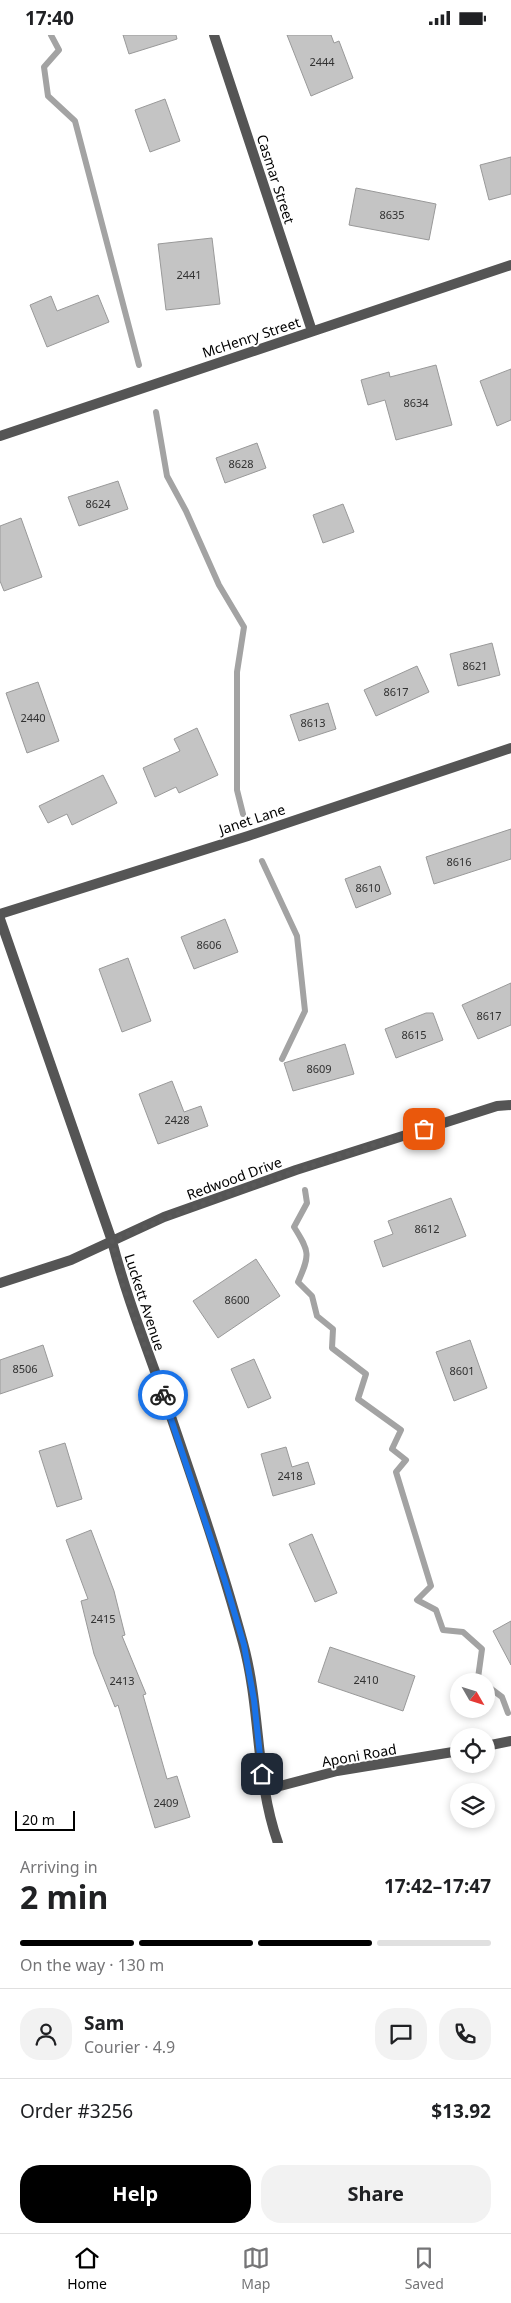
<!DOCTYPE html>
<meta charset="utf-8">
<style>
:root{--surface:#fff;--page:#f2f2f2;--text:#202124;--muted:#757577;--line:#e0e0e0;--accent:#000}
body{margin:0;font-family:"Noto Sans",sans-serif;background:var(--page);color:var(--text);height:100vh;display:flex;flex-direction:column;font-size:19px;white-space:nowrap}
*{box-sizing:border-box;margin:0}
p{font-size:16px;color:var(--muted)}
.icon{flex:none;width:28px;height:28px;fill:none;stroke:currentColor;stroke-width:2;stroke-linecap:round;stroke-linejoin:round}
.map{position:relative;height:1808px;overflow:hidden}
.drawer{display:flex;flex-direction:column;background:var(--surface);flex:1}
.drawer>*{flex:none}
.needle{width:32px;rotate:129deg}
.buttons{position:absolute;left:450px;top:1638px;display:grid;gap:10px}
.buttons a{display:grid;place-items:center;width:45px;height:45px;border-radius:50%;background:var(--surface);box-shadow:0 2px 8px #0003;font-size:25px}
.scale{position:absolute;left:15px;bottom:12px;width:60px;box-sizing:border-box;padding-left:5px;border:2px solid #000;border-top:0;font-size:14px;line-height:18px;white-space:nowrap;color:#000;-webkit-text-stroke:4px #fff;paint-order:stroke}
.pin{position:absolute;display:grid;place-items:center;width:42px;height:42px;color:#fff;margin:-21px;border-radius:10px;box-shadow:0 2px 8px #0006}
.courier{position:absolute;display:grid;place-items:center;width:50px;height:50px;margin:-25px;border:4px solid #1a73e8;border-radius:50%;background:#fff;color:#222;box-shadow:0 1px 6px #0007}
.overview em{font-style:normal;font-weight:700}
.overview div{display:flex;flex-direction:column-reverse}
.overview{display:flex;align-items:center;justify-content:space-between;height:85px;padding:0 20px}
h1{font-size:32px;font-weight:700;line-height:38px}
.bar{display:grid;grid-template-columns:repeat(4,1fr);gap:8px 5px;align-content:center;height:60px;padding:0 20px}
.bar i{height:6px;border-radius:4px;background:var(--line)}
.bar .active{background:var(--accent)}
.bar p{grid-column:span 4}
.line{display:flex;align-items:center;gap:12px;padding:0 20px;border-top:1px solid var(--line)}
.line div{flex:1}
.round{display:grid;place-items:center;flex:none;width:52px;height:52px;border-radius:20px;background:var(--page)}
.action{display:flex;gap:10px;margin-top:auto;padding:10px 20px}
.action a{flex:1;height:58px;border-radius:20px;background:var(--accent);color:#fff;font-size:20px;font-weight:700;line-height:58px;text-align:center}
.action a+a{background:var(--page);color:var(--text)}
.status{display:flex;justify-content:space-between;align-items:center;height:35px;padding:0 25px;background:var(--surface);direction:ltr}
.status svg{height:14px;fill:currentColor}
.dock{display:flex;justify-content:space-around;align-items:center;height:70px;border-top:1px solid var(--line);background:var(--surface);font-size:14px;color:var(--muted)}
.dock a{display:grid;justify-items:center;gap:2px}
.dock .active{color:var(--accent)}
.map>svg:first-child{display:block}
.lines{fill:none;stroke-linecap:round;stroke-linejoin:round}
.stream{stroke:#a3a3a3;stroke-width:6}
.building{fill:#c4c4c4;stroke:#999}
.minor{stroke:#555;stroke-width:10}
.done{stroke:#595959;stroke-width:5;stroke-dasharray:0 9}
.route{stroke:#1a73e8;stroke-width:6}
.labels{text-anchor:middle;dominant-baseline:central;stroke-width:4;stroke-linejoin:round;paint-order:stroke}
.number-label{font-size:11px;fill:#313131}
.street-label{font-size:14px;fill:#000;stroke:#fff}
</style>
<div class="status"><b>17:40</b><svg viewBox="0 0 49 12"><path d="M0 12V9h3v3zM5 12V6h3v6zM10 12V3h3v9zM15 12V0h3v12zM26 1h20v11H26zM47 4h2v5h-2z"/></svg></div>
<div class="map">
<svg width="511" height="1808" viewBox="0 0 511 1808">
<rect width="100%" height="100%" fill="#fff"/>
<g class="lines">
<!-- stream -->
<path class="stream" d="M51,0l8,15 -15,17 4,29 27,25 64,244
M156,377l11,64 19,35 33,74 25,42 -7,45v118l6,24
M262,826l35,75 8,75 -23,48
M305,1155l2,13 -13,24c16,25 16,28 4,55l14,14 5,20 16,13 -1,19 34,26 -8,25 43,31 -9,19 14,11 -10,12 35,114 -14,14 19,10 7,20 20,2 19,17 -4,29 4,3
M486,1650l16,12 6,16"/>
</g>
<!-- building -->
<path class="building" d="M123,0h53l1,4 -48,15z
M287,0h44l3,8 5,-2 14,37 -42,18z
M165,64l15,42 -30,11 -15,-42z
M511,122v37l-22,6 -9,-35z
M356,153l80,16 -7,36 -80,-15z
M212,203l8,66 -54,6 -8,-66z
M98,260l11,27 -62,25 -17,-42 21,-9 6,15z
M436,330l16,60 -56,15 -11,-40 -17,5 -7,-25 28,-8 1,5z
M511,334v51l-14,6 -17,-45z
M257,408l9,25 -41,15 -9,-25z
M118,446l10,28 -49,17 -11,-29z
M343,469l11,28 -31,11 -10,-28z
M21,483l21,59 -38,14 -4,-10v-55z
M492,608l8,32 -42,11 -8,-32z
M417,631l12,26 -53,24 -12,-26z
M38,647l21,59 -32,12 -21,-60z
M328,668l8,26 -37,12 -9,-26z
M197,693l21,47 -39,18 -3,-6 -21,10 -12,-29 37,-17 -6,-12z
M103,740l14,28 -45,22 -5,-11 -19,9 -9,-17z
M511,794v30l-77,25 -8,-27z
M380,831l11,28 -35,14 -11,-29z
M225,884l13,33 -44,17 -13,-32z
M128,923l23,63 -29,11 -23,-63z
M511,948v42l-33,14 -16,-34z
M426,978h7l10,27 -47,18 -11,-29z
M345,1009l9,30 -61,17 -9,-28z
M172,1046l12,31 17,-6 7,20 -50,18 -19,-50z
M451,1163l15,38 -83,31 -9,-26 19,-7 -5,-13z
M256,1224l24,37 -62,42 -25,-37z
M470,1305l17,48 -33,13 -18,-49z
M43,1310l10,31 -53,18v-34z
M254,1324l17,39 -23,10 -17,-39z
M65,1408l17,56 -25,8 -18,-56z
M286,1412l6,20 16,-5 7,22 -42,12 -12,-42z
M91,1495l23,61 11,44 -3,1 24,58 -3,1 24,84 10,-3 13,41 -35,11 -37,-123 -3,2 -21,-53 -13,-53 7,-2 -22,-59z
M312,1499l25,59 -22,9 -26,-58z
M511,1586v44l-18,-34z
M330,1612l85,29 -12,35 -85,-29z"/>
<g class="lines">
<!-- minor -->
<path class="minor" d="M214,0l98,296
M0,401l511,-171
M0,879l248,-78 263,-88
M0,884l112,322c14,55 35,107 54,161 27,79 55,160 77,241 18,65 12,135 35,200
M0,1248l71,-23 93,-43 132,-47 201,-64 14,-1
M486,1711l25,-5
M265,1755l72,-19 122,-20"/>
</g>
<g class="lines">
<!-- done -->
<path class="done" d="M163,1360l-40,-108 -11,-46c101,-45 207,-78 312,-112"/>
<!-- route -->
<path class="route" d="M163,1360l62,186 19,64 10,55 8,74"/>
</g>
<g class="labels">
<!-- number labels -->
<g class="number-label">
<text x="322" y="26">2444</text>
<text x="392" y="179">8635</text>
<text x="189" y="239">2441</text>
<text x="416" y="367">8634</text>
<text x="241" y="428">8628</text>
<text x="98" y="468">8624</text>
<text x="475" y="630">8621</text>
<text x="396" y="656">8617</text>
<text x="33" y="682">2440</text>
<text x="313" y="687">8613</text>
<text x="459" y="826">8616</text>
<text x="368" y="852">8610</text>
<text x="209" y="909">8606</text>
<text x="489" y="980">8617</text>
<text x="414" y="999">8615</text>
<text x="319" y="1033">8609</text>
<text x="177" y="1084">2428</text>
<text x="427" y="1193">8612</text>
<text x="237" y="1264">8600</text>
<text x="25" y="1333">8506</text>
<text x="462" y="1335">8601</text>
<text x="290" y="1440">2418</text>
<text x="103" y="1583">2415</text>
<text x="366" y="1644">2410</text>
<text x="122" y="1645">2413</text>
<text x="166" y="1767">2409</text>
</g>
<!-- street labels -->
<g class="street-label">
<text transform="translate(276 144) rotate(72)">Casmar Street</text>
<text transform="translate(251 302) rotate(-18)">McHenry Street</text>
<text transform="translate(252 784) rotate(-18)">Janet Lane</text>
<text transform="translate(234 1143) rotate(-20)">Redwood Drive</text>
<text transform="translate(145 1267) rotate(72)">Luckett Avenue</text>
<text transform="translate(359 1720) rotate(-10)">Aponi Road</text>
</g>
</g>
</svg>
<div class="buttons">
<a><svg class="needle" viewBox="-14 -14 28 28"><path d="M0-13l5 13h-10z" fill="#e53935"/><path d="M0 13l5-13h-10z" fill="#757577"/></svg></a>
<a><svg class="icon" aria-label="locate" viewBox="0 0 24 24"><circle cx="12" cy="12" r="6"/><path d="M12 2v4M12 18v4M2 12h4M18 12h4"/></svg></a>
<a><svg class="icon" aria-label="layers" viewBox="0 0 24 24"><path d="M12 4l9 5-9 5-9-5zM3 14l9 5 9-5"/></svg></a>
</div>
<div class="scale">20 m</div>
<div class="pin" style="left:424px;top:1094px;background:#ea580c"><svg class="icon" aria-label="bag" viewBox="0 0 24 24"><path d="M5 8h14l-1 12H6zM9 8a3 3 0 0 1 6 0"/></svg></div>
<div class="pin" style="left:262px;top:1739px;background:#1f2937"><svg class="icon" aria-label="home" viewBox="0 0 24 24"><path d="M3 11l9-7 9 7M6 9v11h12V9"/></svg></div>
<div class="courier" style="left:163px;top:1360px"><svg class="icon" aria-label="bike" viewBox="0 0 24 24"><circle cx="6" cy="16" r="4"/><circle cx="18" cy="16" r="4"/><path d="M6 16l4-8h5l3 8M10 8l3 8H6M13 5h3"/></svg></div>
</div>
<section class="drawer">
<div class="overview"><div><h1>2 min</h1><p>Arriving in</p></div><em>17:42–17:47</em></div>
<div class="bar"><i class="active"></i><i class="active"></i><i class="active"></i><i></i><p>On the way · 130 m</p></div>
<div class="line" style="height:90px"><a class="round"><svg class="icon" aria-label="person" viewBox="0 0 24 24"><circle cx="12" cy="8" r="4"/><path d="M4 21q1-7 8-7t8 7"/></svg></a><div><b>Sam</b><p>Courier · 4.9</p></div><a class="round"><svg class="icon" aria-label="chat" viewBox="0 0 24 24"><path d="M4 5h16v11H9l-5 4z"/></svg></a><a class="round"><svg class="icon" aria-label="phone" viewBox="0 0 24 24"><path d="M5 4h4l2 5-3 2q2 4 5 5l2-3 5 2v4C11 20 4 13 5 4z"/></svg></a></div>
<div class="line" style="height:65px"><div>Order #3256</div><b>$13.92</b></div>
<div class="action"><a>Help</a><a>Share</a></div>
</section>
<nav class="dock">
<a class="active"><svg class="icon" aria-label="home" viewBox="0 0 24 24"><path d="M3 11l9-7 9 7M6 9v11h12V9"/></svg>Home</a>
<a><svg class="icon" aria-label="map" viewBox="0 0 24 24"><path d="M3 6l6-2 6 2 6-2v14l-6 2-6-2-6 2zM9 4v14M15 6v14"/></svg>Map</a>
<a><svg class="icon" aria-label="saved" viewBox="0 0 24 24"><path d="M7 4h10v16l-5-4-5 4z"/></svg>Saved</a>
</nav>
